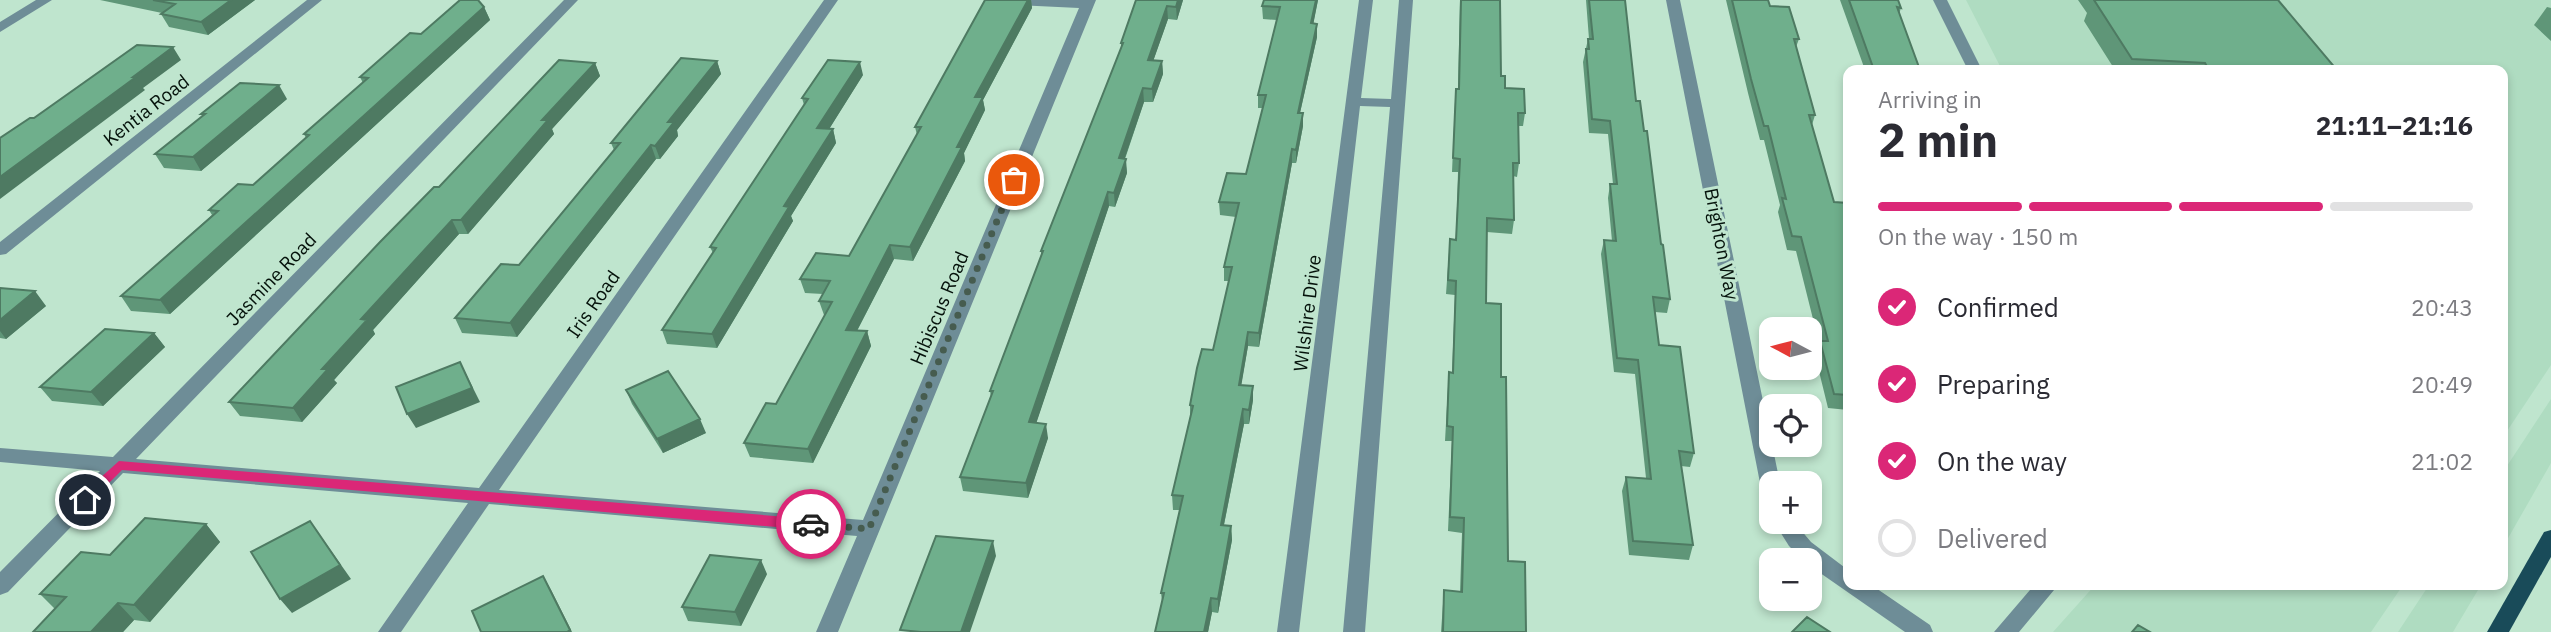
<!DOCTYPE html>
<meta charset="utf-8">
<style>
:root{--surface:#fff;--page:#f7f7f7;--text:#2b2b33;--muted:#7c7c81;--line:#e1e1e2;--accent:#db2777}
body{margin:0;font-family:"IBM Plex Sans",sans-serif;background:var(--page);color:var(--text);height:100vh;display:flex;flex-direction:column;font-size:26px;white-space:nowrap}
*{box-sizing:border-box;margin:0}
p{font-size:23px;color:var(--muted)}
.icon{flex:none;width:38px;height:38px;fill:none;stroke:currentColor;stroke-width:2;stroke-linecap:round;stroke-linejoin:round}
.map{position:relative;flex:1;overflow:hidden}
.side{position:absolute;left:1843px;top:65px;width:665px;height:525px;display:flex;flex-direction:column;background:var(--surface);border-radius:14px;box-shadow:0 4px 10px #0003}
.side>*{flex:none}
.needle{width:46px;rotate:277deg}
.controls{position:absolute;left:1759px;top:317px;display:grid;gap:14px}
.controls a{display:grid;place-items:center;width:63px;height:63px;border-radius:14px;background:var(--surface);box-shadow:0 4px 10px #0003;font-size:35px}
.pin{position:absolute;display:grid;place-items:center;width:60px;height:60px;color:#fff;margin:-30px;border:4px solid #fff;border-radius:50%;box-shadow:0 2px 7px #0007}
.courier{position:absolute;display:grid;place-items:center;width:70px;height:70px;margin:-35px;border:5px solid #db2777;border-radius:50%;background:#fff;color:#222;box-shadow:0 2px 9px #0007}
.headline em{font-style:normal;font-weight:700}
.headline div{display:flex;flex-direction:column-reverse}
.headline{display:flex;align-items:center;justify-content:space-between;height:119px;padding:0 35px}
h1{font-size:46px;font-weight:700;line-height:52px}
.bar{display:grid;grid-template-columns:repeat(4,1fr);gap:10px 7px;align-content:center;height:84px;padding:0 35px}
.bar i{height:9px;border-radius:5px;background:var(--line)}
.bar .current{background:var(--accent)}
.bar p{grid-column:span 4}
ol{padding:0 35px;list-style:none}
li{display:flex;align-items:center;gap:21px;height:77px}
li p{margin-inline-start:auto}
li .icon{padding:7px;border-radius:50%;background:var(--accent);color:#fff;stroke-width:4}
li:last-child{color:var(--muted)}
li i{width:38px;height:38px;border:4px solid var(--line);border-radius:50%}
.map>svg:first-child{display:block}
.built{fill:#afdcc1}
.lines{fill:none;stroke-linecap:round;stroke-linejoin:round}
.minor{fill:#6e8d97;fill-rule:evenodd}
.major{fill:#194b59;fill-rule:evenodd}
.wall{fill:#5f9678}
.shaded-wall{fill:#4e7a62}
.building{fill:#6faf8c;stroke:#4e7a62;stroke-width:2}
.route{fill:#db2777}
.done{stroke:#465c4f;stroke-width:7;stroke-dasharray:0 12.6}
.labels{text-anchor:middle;dominant-baseline:central;stroke-width:6;stroke-linejoin:round;paint-order:stroke}
.street-label{font-size:19px;fill:#05120b;stroke:#bfe5ce}
</style>
<div class="map">
<svg width="2551" height="632" viewBox="0 0 2551 632">
<rect width="100%" height="100%" fill="#bfe5ce"/>
<!-- built -->
<path class="built" d="M1966,0h585v365l-48,72 -1,-367h-500z
M2551,399v64l-48,84v-75z
M2095,585h308l-32,47h-318z
M2429,585h52l-28,47h-55z"/>
<g class="lines">
<!-- minor -->
<path class="minor" d="M36,0h16l-52,32v-10z
M307,0h15l-316,254 -6,1v-13z
M564,0h14l-442,459 343,29 345,-488h14l-339,490 364,30 216,-512 -81,-4 -7,-4h105l-258,632h-22l41,-96 -368,-32 -88,128h-23l90,-129 -345,-30 -115,119 -8,3v-23l100,-101 -100,-9v-14l113,9z
M1359,0h14l-12,98 30,1 8,-99h14l-48,632h-22l47,-525 -30,-1 -61,526h-22z
M1666,0h14l100,483h-9v13l-7,-3 -3,-5z
M1933,0h14l35,70h-14z
M1774,522h20l17,20 37,28v14h22l60,41 3,7h-28l-92,-64 -3,-3v-5h-7l-14,-14z
M2035,584h24l-40,48h-25z"/>
<!-- major -->
<path class="major" d="M2551,530v27l-42,75h-22l57,-100z"/>
</g>
<!-- wall -->
<path class="wall" d="M100,0h155l-47,35 -39,-8 -8,-13 1,-1z
M985,0h46l1,8 -49,92 2,10 -21,43 1,8 -52,100 -19,-2 -37,72h10l4,15 -58,117 -63,-6 -6,-14 32,-39 49,-89h-1l-5,-14 4,-7 -18,-1 -5,-14 49,-23 68,-121 -2,-8z
M1136,0h47l-6,20 -9,-1 -15,42h9l1,13 -10,28h-9l-19,57 2,14 -12,34 -6,-1 -73,217 12,15 -20,60 -65,-7 -3,-14 31,-80 -1,-6 51,-135v-5l80,-202v-6z
M1318,0l-5,24 4,13 -17,76 3,13 -7,37h-4l-33,184 -11,-1 -7,39 12,15 -4,24h-5l-20,101 7,1 1,14 -14,73 -6,-1 -4,20h-53l7,-31 -1,-8 19,-83h-7l-1,-15 18,-78v-12l23,-55 16,-69h-5v-14l12,-50 -16,-2 -1,-13 27,-28 17,-66h-5v-13l19,-75 -14,-1 -1,-13z
M1460,0h40l1,76 4,12 20,25 -2,13h-5l1,37 -2,14 -4,-1 1,44 -2,14 -25,-2 -1,71 15,74 7,184 18,71h-85l3,-42 16,2 2,-59 -14,-2 4,-90h-7l3,-54 1,-15 3,1 3,-78 -9,-1 4,-55 6,1 2,-68h-6l3,-70 1,-13h2z
M1586,0h39l11,101 34,198 -3,14 -12,-1 4,33 35,108 -4,14 -9,-1 12,79 -4,15 -60,-5 -7,-64 4,-14 20,1 -11,-104 -21,-2 -13,-118 3,-14 8,1 -4,-43 2,-14h3l-5,-50 -19,-1 -6,-71 5,-23h1z
M1726,0h42l2,6 29,33 -3,8 19,68 -3,10 22,77 14,1v207l-20,-2 -13,-53 4,-12 -23,-92 -9,-1 -9,-38 2,-7 -16,-65h-4l-12,-47z
M1840,0h58l3,8 -2,6 21,56h-55z
M2078,0h200l59,70h-222l-31,-49 3,-8z
M484,7l6,13 -320,294 -39,-3 -10,-15 91,-81 -3,-5 44,-25 53,-47 -2,-4 59,-51 -3,-6 61,-43z
M2547,7l4,1v33l-17,-16z
M717,61l4,13 -44,56 1,6 -18,23h-4l-139,178 -55,-4 -7,-15 64,-53 95,-115 -3,-7z
M595,63l5,13 -48,53 2,5 -86,100h-9l-86,96 2,4 -41,46 3,3 -35,39 -62,-6 -11,-14 210,-215z
M863,75l-34,54h4l3,14 -45,73 2,5 -76,127 -50,-4 -5,-14 51,-77 -3,-6 94,-142 -2,-7z
M287,99l-86,72 -37,-3 -9,-14 47,-38 -1,-2z
M0,288l46,18 -40,33 -6,-1z
M154,333l11,14 -62,59 -51,-5 -12,-14z
M626,390l80,43 -43,20 -31,-49z
M206,524l14,18 -70,80 -16,-2 -11,12h-89l21,-23 -15,-15 70,-39z
M767,574l-26,52 -53,-5 -6,-14z"/>
<!-- shaded-wall -->
<path class="shaded-wall" d="M231,0h24l-47,35 -7,-13z
M1028,0h3l1,8 -49,92 2,10 -21,43 1,8 -52,100 -3,-14 47,-100 18,-50z
M1178,0h5l-6,20 -1,-13z
M1316,0h2l-7,36v-13z
M1167,6l1,13 -19,54 -1,-13z
M484,7l6,13 -320,294 -10,-14z
M1317,24v13l-20,89 1,-13z
M173,47l8,13 -38,28 2,2 -145,109v-22z
M717,61l4,13 -44,56 1,6 -18,23 -5,-13 13,-24z
M1162,61l1,13 -10,28 -1,-13z
M860,62l3,13 -42,67 -4,-14z
M595,63l5,13 -48,53 2,5 -86,100 -7,-14 81,-100z
M279,85l8,14 -86,72 -8,-14z
M1143,88l1,14 -24,70 -1,-14z
M1303,113v13l-7,37v-13z
M833,129l3,14 -45,73 2,5 -76,127 -5,-14 72,-128z
M651,145l5,14 -139,178 -7,-14z
M1292,149v14l-33,184v-14z
M1126,159l1,14 -12,34 -1,-14z
M1108,192l1,14 -77,230 -3,-14z
M452,220l7,14 -86,96 2,4 -41,46 3,3 -35,39 -9,-14 68,-89z
M890,245l4,14 -44,85 -4,-14z
M35,291l11,15 -40,33 -6,-8v-11z
M867,331l4,15 -58,117 -5,-14z
M1248,332v14l-9,53v-14z
M154,333l11,14 -62,59 -12,-14z
M460,362l20,40 -64,26 -9,-14z
M1253,386v14l-4,24v-14z
M1243,409l1,15 -23,115v-14z
M700,419l6,14 -43,20 -6,-14z
M1046,424l2,14 -20,60 -2,-15z
M310,521l41,58 -59,34 -12,-14z
M206,524l14,18 -70,80 -16,-17z
M1231,526l1,14 -14,73v-14z
M993,541l3,15 -26,76h-9z
M761,560l6,14 -26,52 -6,-14z
M543,576l8,14 21,42h-5z
M1211,598l1,14 -4,20h-4z
M118,603l16,17 -11,12h-32z"/>
<!-- building -->
<path class="building" d="M153,0h78l-30,22 -40,-8 14,-10z
M460,0h18l6,7 -324,293 -39,-4 97,-85 -9,-1 29,-26 15,1 56,-50 -5,-1 64,-56 -8,-1 50,-44 11,1z
M985,0h43l-53,97h8l-26,50h5l-52,100 -20,-2 -44,85 21,1 -59,118 -64,-6 22,-40 10,1 56,-102 -13,-1 11,-20 -30,-2 16,-26 33,3 72,-129h-6z
M1136,0h42l-2,7 -9,-1 -19,54 14,1 -10,28 -9,-1 -24,70 7,1 -12,34 -6,-1 -79,230 17,2 -20,59 -66,-6 33,-86h-3l53,-140h-2l82,-208h-2z
M1264,0h52l-5,23 6,1 -19,89h5l-7,37 -4,-1 -33,184 -11,-1 -9,53 14,1 -4,24 -6,-1 -22,116 10,1 -13,73 -7,-1 -7,34h-49l9,-39h-3l22,-97 -11,-1 21,-89 -3,-1 7,-37 5,-19 11,1 19,-83h-8l15,-64 -20,-1 8,-29 19,1 20,-79h-8l22,-88 -18,-1z
M1461,0h39l1,76h4v12l19,1 1,24h-7l1,50h-6l1,57 -27,-2 -1,85 15,1v73h5l2,184 17,1 1,70h-83l1,-42 18,2 2,-74 -14,-1 3,-90 -6,-1 2,-54 4,1 3,-92 -8,-1 2,-41 6,1 4,-81 -7,-1 3,-69h3z
M1589,0h36l11,101h4l4,30h3l14,113 2,1 7,54 -17,-2 6,48 21,2 14,106 -15,-2 14,94 -60,-4 -7,-64 25,2 -13,-119 -21,-2 -13,-118 12,1 -6,-57h7l-7,-63 -18,-2 -6,-70h3l-1,-10h5z
M1732,0h36l2,6 19,1 10,32h-5l21,76h-6l25,87 14,1v192l-14,-1 -14,-53h8l-27,-104 -9,-1 -10,-38 4,1 -18,-73h-4l-13,-47z
M1849,0h49l3,8 -4,-1 23,63h-46z
M2094,0h184l59,70 -33,-2 1,2h-96l-4,-7 -73,-4z
M137,45l36,2 -40,30h3l-136,100v-39l30,-20h4z
M681,58l36,3 -49,61h6l-19,24 -4,-1 -141,178 -55,-5 46,-54 18,1 101,-122h-9z
M559,60l36,3 -53,57h6l-87,100h-9l-91,99 6,1 -45,49h6l-35,39 -64,-6 151,-160 54,-55h5z
M828,60l32,2 -43,66 16,1 -49,77 5,1 -77,127 -50,-4 54,-82 -6,-1 98,-148 -6,-1z
M240,83l39,2 -86,72 -38,-3 50,-40h-4z
M0,288l35,3 -35,29z
M105,329l49,4 -63,59 -51,-5z
M460,362l12,26 -65,26 -11,-27z
M668,371l32,48 -43,20 -31,-49z
M145,518l61,6 -72,81 -16,-2 -27,29h-58l33,-35 -26,-3 41,-42 29,3z
M310,521l30,44 -60,34 -29,-47z
M936,536l57,5 -32,91h-40l-21,-2z
M710,555l51,5 -26,52 -53,-5z
M543,576l27,54 -3,2h-86l-9,-21z
M1807,617l23,15h-38z
M2138,625l12,7h-18z"/>
<!-- route -->
<path class="route" d="M119,461l692,58 7,5 -7,6 -689,-60 -33,33h-9v-7z"/>
<g class="lines">
<!-- done -->
<path class="done" d="M811,524l58,5 145,-349"/>
</g>
<g class="labels">
<!-- street labels -->
<g class="street-label">
<text transform="translate(146 110) rotate(-38)">Kentia Road</text>
<text transform="translate(1722 244) rotate(79)">Brighton Way</text>
<text transform="translate(271 279) rotate(-46)">Jasmine Road</text>
<text transform="translate(593 304) rotate(-55)">Iris Road</text>
<text transform="translate(939 308) rotate(-67)">Hibiscus Road</text>
<text transform="translate(1307 313) rotate(-83)">Wilshire Drive</text>
</g>
</g>
</svg>
<div class="controls">
<a><svg class="needle" viewBox="-14 -14 28 28"><path d="M0-13l5 13h-10z" fill="#e53935"/><path d="M0 13l5-13h-10z" fill="#7c7c81"/></svg></a>
<a><svg class="icon" aria-label="locate" viewBox="0 0 24 24"><circle cx="12" cy="12" r="6"/><path d="M12 2v4M12 18v4M2 12h4M18 12h4"/></svg></a>
<a>+</a>
<a>−</a>
</div>
<div class="pin" style="left:1014px;top:180px;background:#ea580c"><svg class="icon" aria-label="bag" viewBox="0 0 24 24"><path d="M5 8h14l-1 12H6zM9 8a3 3 0 0 1 6 0"/></svg></div>
<div class="pin" style="left:85px;top:500px;background:#1f2937"><svg class="icon" aria-label="home" viewBox="0 0 24 24"><path d="M3 11l9-7 9 7M6 9v11h12V9"/></svg></div>
<div class="courier" style="left:811px;top:524px"><svg class="icon" aria-label="car" viewBox="0 0 24 24"><path d="M5 17H2v-5l4-1 3-4h7l3 4 3 1v5h-3M9 17h6M6 11h13"/><circle cx="7" cy="17" r="2"/><circle cx="17" cy="17" r="2"/></svg></div>
<section class="side">
<div class="headline"><div><h1>2 min</h1><p>Arriving in</p></div><em>21:11–21:16</em></div>
<div class="bar"><i class="current"></i><i class="current"></i><i class="current"></i><i></i><p>On the way · 150 m</p></div>
<ol>
<li><svg class="icon" aria-label="check" viewBox="0 0 24 24"><path d="M5 12l5 5 9-10"/></svg>Confirmed<p>20:43</p></li>
<li><svg class="icon" aria-label="check" viewBox="0 0 24 24"><path d="M5 12l5 5 9-10"/></svg>Preparing<p>20:49</p></li>
<li><svg class="icon" aria-label="check" viewBox="0 0 24 24"><path d="M5 12l5 5 9-10"/></svg>On the way<p>21:02</p></li>
<li><i></i>Delivered</li>
</ol>
</section>
</div>
